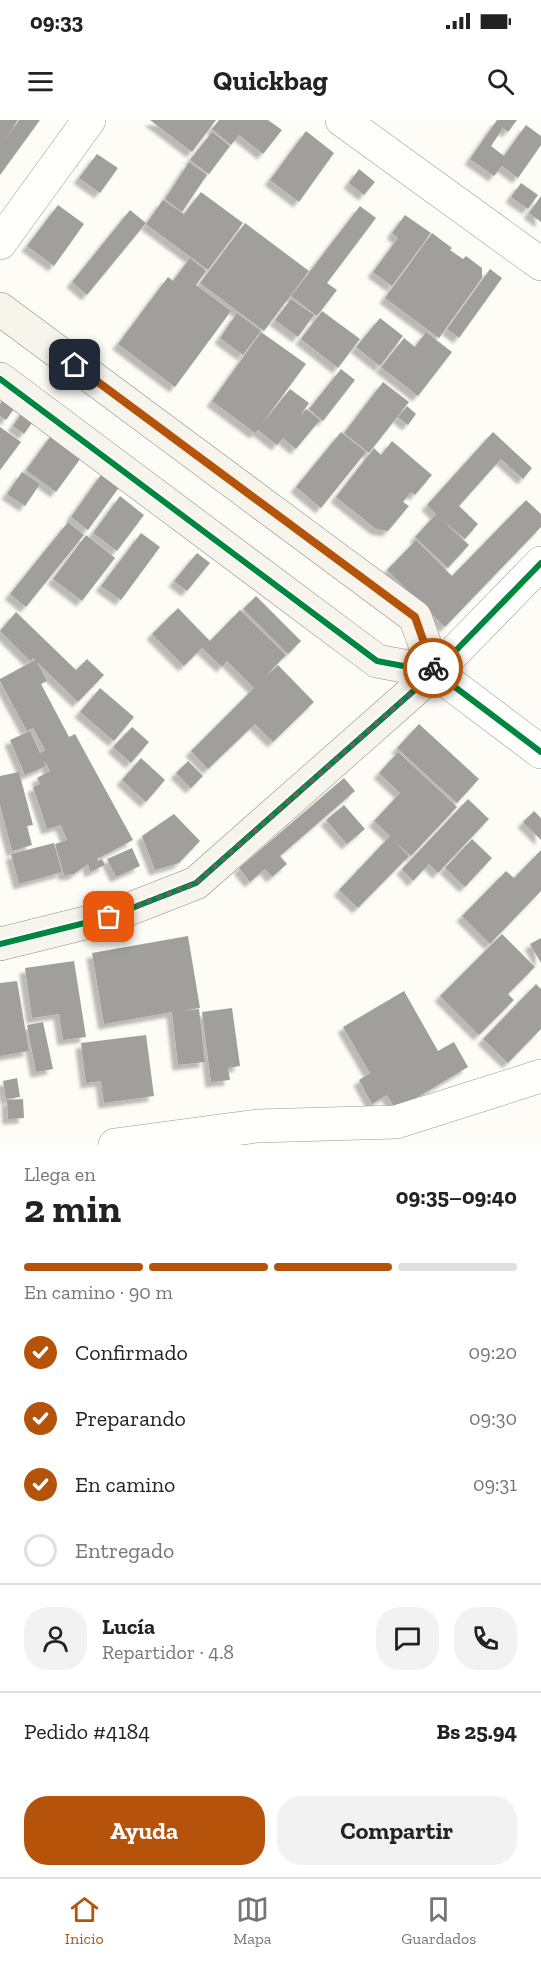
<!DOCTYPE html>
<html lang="es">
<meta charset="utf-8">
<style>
:root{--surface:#fff;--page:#f2f2f2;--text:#222;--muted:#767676;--line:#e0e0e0;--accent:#b45309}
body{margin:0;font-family:"Zilla Slab",serif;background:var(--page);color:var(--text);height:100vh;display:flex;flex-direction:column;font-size:22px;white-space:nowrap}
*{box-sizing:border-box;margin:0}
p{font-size:20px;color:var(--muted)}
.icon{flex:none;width:33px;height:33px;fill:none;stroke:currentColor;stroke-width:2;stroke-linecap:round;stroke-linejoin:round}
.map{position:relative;height:1025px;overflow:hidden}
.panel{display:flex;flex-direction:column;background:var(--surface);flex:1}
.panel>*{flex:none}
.pin{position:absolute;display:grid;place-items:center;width:51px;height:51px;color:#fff;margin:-26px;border-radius:12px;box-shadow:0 3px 9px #0006}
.courier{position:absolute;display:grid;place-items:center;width:60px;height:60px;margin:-30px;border:4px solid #b45309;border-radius:50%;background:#fff;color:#222;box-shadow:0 2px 8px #0007}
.headline em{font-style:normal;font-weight:700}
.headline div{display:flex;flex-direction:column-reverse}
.headline{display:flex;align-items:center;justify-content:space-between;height:102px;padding:0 24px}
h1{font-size:39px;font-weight:700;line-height:45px}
.bar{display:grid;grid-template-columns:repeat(4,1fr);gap:9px 6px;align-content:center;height:72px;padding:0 24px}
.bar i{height:8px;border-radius:4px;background:var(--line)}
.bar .active{background:var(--accent)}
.bar p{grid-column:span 4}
.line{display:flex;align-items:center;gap:15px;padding:0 24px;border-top:2px solid var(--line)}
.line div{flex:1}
.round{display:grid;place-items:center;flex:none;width:63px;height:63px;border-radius:24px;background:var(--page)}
ol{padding:0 24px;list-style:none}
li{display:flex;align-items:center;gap:18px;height:66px}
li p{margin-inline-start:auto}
li .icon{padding:6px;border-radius:50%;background:var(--accent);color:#fff;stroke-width:4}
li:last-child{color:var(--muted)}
li i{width:33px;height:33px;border:3px solid var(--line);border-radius:50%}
.primary-button{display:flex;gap:12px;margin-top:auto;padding:12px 24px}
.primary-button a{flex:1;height:69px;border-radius:24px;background:var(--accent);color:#fff;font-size:24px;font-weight:700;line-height:69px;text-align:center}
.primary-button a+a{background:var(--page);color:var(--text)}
.status{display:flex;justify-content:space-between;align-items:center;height:42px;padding:0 30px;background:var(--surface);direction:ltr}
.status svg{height:16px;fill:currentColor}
header{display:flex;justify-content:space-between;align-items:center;height:78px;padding:0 24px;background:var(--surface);font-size:27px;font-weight:700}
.dock{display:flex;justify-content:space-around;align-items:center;height:84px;border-top:2px solid var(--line);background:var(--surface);font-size:16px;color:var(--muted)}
.dock a{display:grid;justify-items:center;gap:3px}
.dock .active{color:var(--accent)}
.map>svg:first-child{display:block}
.building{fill:#a19f9c;filter:url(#shadow)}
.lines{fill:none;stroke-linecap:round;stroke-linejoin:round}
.street-casing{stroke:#979795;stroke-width:34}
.secondary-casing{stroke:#8e8d8b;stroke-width:34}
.street{stroke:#fffffe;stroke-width:33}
.secondary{stroke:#f6f4eb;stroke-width:33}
.cycleway-casing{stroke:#fff;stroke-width:10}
.cycleway{stroke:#00873e;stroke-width:6}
.done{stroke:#646362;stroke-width:6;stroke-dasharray:0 10.8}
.route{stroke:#b45309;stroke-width:8}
</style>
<div class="status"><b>09:33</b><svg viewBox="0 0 49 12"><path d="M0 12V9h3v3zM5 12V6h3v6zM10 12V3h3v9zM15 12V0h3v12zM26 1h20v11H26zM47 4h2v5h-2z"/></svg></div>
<header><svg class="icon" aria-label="menu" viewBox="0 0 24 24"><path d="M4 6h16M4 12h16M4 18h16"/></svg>Quickbag<svg class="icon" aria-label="search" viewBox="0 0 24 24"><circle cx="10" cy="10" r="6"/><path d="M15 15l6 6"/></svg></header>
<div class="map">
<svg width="541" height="1025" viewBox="0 0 541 1025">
<defs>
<filter id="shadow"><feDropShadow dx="-5.5" dy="5.5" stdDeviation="1.5" flood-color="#0004"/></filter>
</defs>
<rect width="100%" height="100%" fill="#fdfcf7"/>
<!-- building -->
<path class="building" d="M0,0h18l-13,20 14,-20h21l-40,55z
M150,0h66l-24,32z
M219,0h49l14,10 -19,24 -24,-19 -8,10 -19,-16z
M497,0h20l-9,12 -5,-4 -12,18 13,10 22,-31 15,11v9l-23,33 -16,-12 -8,10 -24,-17z
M306,11l28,22 -35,49 -29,-22z
M212,12l18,14 -21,28 -19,-14z
M97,34l21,14 -18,25 -21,-15z
M189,42l18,13 -25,37 -17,-13z
M359,49l16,13 -11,13 -15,-12z
M521,63l17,12 -10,14 -17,-12z
M201,72l42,31 -35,47 -62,-46 17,-24 21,14z
M541,76v26l-12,-9z
M58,85l26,19 -30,42 -27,-20z
M360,86l16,12 -49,65 10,7 -20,26 -26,-20z
M130,90l16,13 -59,72 -15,-13z
M405,95l26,18 -39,53 -19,-14 25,-34 -6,-5z
M245,103l64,48 -45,60 -64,-48z
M432,113l20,15 -2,2 13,9 3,-3 16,12v10l-43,60 -54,-40z
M190,138l16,13 -10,14 35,26 -56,76 -57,-43 50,-67 5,4z
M490,149l12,9 -43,60 -12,-9z
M291,179l23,16 -16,22 -23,-17z
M322,191l38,28 -22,29 -37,-29z
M237,193l24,18 -18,24 -23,-17z
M380,198l23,18 -23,30 -24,-19z
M261,212l45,32 -45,61 29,-36 19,14 -9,13 6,-7 14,11 -24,29 -13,-11 -6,7 -19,-15 -3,3 -43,-32z
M426,212l26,20 -34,44 -37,-29 23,-29 11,9z
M341,249l14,11 -32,41 -14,-12z
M383,262l26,20 -40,51 -25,-20z
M10,271l11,8 -15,21 -6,-4v-12z
M27,285l12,8 -15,21 -11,-8z
M407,286l9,8 -8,11 -10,-8z
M0,307l21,15 -21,28z
M341,312l25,20 -45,56 -25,-21z
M493,312l39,36 -9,11 -22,-20 -42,47 19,18 -13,15 -24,-20 28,26 -21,23 -33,-31 21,-23 -9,-9z
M53,313l30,22 -27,37 -30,-22z
M392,321l40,34 -17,20 -4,-3 -8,10 6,4 -21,25 -12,-2 -40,-32 38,-49 7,7z
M22,352l18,12 -15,22 -18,-12z
M103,352l17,14 -32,44 -17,-13z
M120,376l24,19 -27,36 -24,-18z
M526,380l15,14v13l-96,100 -58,-57 29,-30 36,36z
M68,402l16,13 -58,72 -16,-13z
M141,413l19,14 -39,53 -20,-14z
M86,415l29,23 -33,43 -29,-22z
M197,433l13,10 -23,28 -13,-10z
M256,476l45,45 -13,13 -45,-45z
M178,488l32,33 30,-31 46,45 -21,22 13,-12 36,37 -41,40 -18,-18 -47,45 -17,-18 63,-63 -27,-27 -5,6 -20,-19 -18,18 -32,-32z
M16,492l60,58 11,-11 17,16 -26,27 -41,-40 10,19 -6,3 28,53 6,-3 58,106 -36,19 1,2 4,-2 3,6 -15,7 -2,-8 -14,10 -10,1 -9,-31 12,-4 -6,-15 -14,4 -14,-42 7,-3 -3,-6 13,-7 -6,-11 2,6 -21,9 -15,-35 20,-9 10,22 5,-3 -12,-22 -6,3 -27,-50v-2l35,-19 -2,-2 -3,3 -30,-30z
M100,568l34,29 -20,24 -34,-29z
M419,604l60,55 -22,24 -60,-55z
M132,607l17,15 -18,21 -18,-16z
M398,632l59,55 -46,49 -18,-16 16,16 -51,52 -19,-18 51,-54 -16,-15 26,-28 -21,-20z
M141,638l24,22 -19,22 -24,-22z
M188,641l15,15 -12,12 -15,-15z
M19,652l14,53 -6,1 5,19 -20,6 -12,-46v-29z
M344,658l11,13 -75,65 7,8 -15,13 -7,-8 -15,13 -11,-14z
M468,679l21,20 -51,54 -9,-9 -16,17 -11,-12z
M344,685l21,24 -18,15 -21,-24z
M534,691l7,7v22l-18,-18z
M174,694l26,27 -21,22 -24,7 -13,-34z
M472,719l20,19 -27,29 -20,-19z
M54,723l8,29 -43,12 -8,-30z
M132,728l8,18 -24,11 -9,-18z
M541,730v41l-51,53 -28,-28 44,-45 8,7z
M502,814l33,33 -27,27 6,6 -35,35 -39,-39z
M188,816l12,72 -19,3 18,-2 6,53 -27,3 -6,-53 -68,12 -12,-71z
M541,818v25l-11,-19z
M74,841l12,76 -23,3 -4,-26 -27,4 -7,-50z
M17,861l12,70 -29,5v-73z
M536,864l5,5v40l-33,34 -25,-24z
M404,871l34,60 16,-9 14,25 -72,43 -9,-15 -15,9 -13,-24 11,-7 -27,-46z
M232,888l8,58 -12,2 2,12 -19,2 -9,-70z
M43,902l10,47 -17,3 -9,-47z
M146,915l8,61 -50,7 -3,-22 -15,2 -5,-40z
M17,958l3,19 -14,2 -3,-18z
M23,979l1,19 -16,1 -1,-19z"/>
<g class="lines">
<defs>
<path id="street" d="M342,0l199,144
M0,123l89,-123
M541,443l-106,109 106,80
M115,1025l142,-19 139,-4 145,-46"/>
<path id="secondary" d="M0,189l415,308 20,55
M0,259l377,282 58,11
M0,824l109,-27 87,-34 239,-211"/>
</defs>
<!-- street casing -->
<use href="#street" class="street-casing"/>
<!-- secondary casing -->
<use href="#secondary" class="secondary-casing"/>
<!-- street -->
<use href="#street" class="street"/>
<!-- secondary -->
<use href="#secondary" class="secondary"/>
<defs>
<path id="cycleway" d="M0,259l377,282 58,11 106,80
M0,824l109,-27 87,-34 239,-211 106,-109"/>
</defs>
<!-- cycleway casing -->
<use href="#cycleway" class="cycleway-casing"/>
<!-- cycleway -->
<use href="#cycleway" class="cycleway"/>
</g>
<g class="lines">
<!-- done -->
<path class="done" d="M109,797l87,-34 239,-211 -2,-4"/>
<!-- route -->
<path class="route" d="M75,245l340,252 18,51"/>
</g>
</svg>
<div class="pin" style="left:109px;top:797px;background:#ea580c"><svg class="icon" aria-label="bag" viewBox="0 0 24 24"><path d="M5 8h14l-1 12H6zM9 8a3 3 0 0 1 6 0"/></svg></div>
<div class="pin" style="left:75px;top:245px;background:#1f2937"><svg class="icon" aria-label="home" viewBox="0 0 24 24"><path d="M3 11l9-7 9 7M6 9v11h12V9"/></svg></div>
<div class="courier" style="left:433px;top:548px"><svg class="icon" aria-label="bike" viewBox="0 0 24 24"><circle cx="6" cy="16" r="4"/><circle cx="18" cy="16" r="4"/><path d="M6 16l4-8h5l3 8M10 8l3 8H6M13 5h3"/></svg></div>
</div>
<section class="panel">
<div class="headline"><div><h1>2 min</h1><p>Llega en</p></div><em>09:35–09:40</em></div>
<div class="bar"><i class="active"></i><i class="active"></i><i class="active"></i><i></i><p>En camino · 90 m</p></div>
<ol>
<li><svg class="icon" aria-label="check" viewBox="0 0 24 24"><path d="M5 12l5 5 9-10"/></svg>Confirmado<p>09:20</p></li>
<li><svg class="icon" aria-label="check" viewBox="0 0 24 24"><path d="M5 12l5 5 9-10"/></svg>Preparando<p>09:30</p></li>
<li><svg class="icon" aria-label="check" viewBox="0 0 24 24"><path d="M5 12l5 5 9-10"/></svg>En camino<p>09:31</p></li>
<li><i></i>Entregado</li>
</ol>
<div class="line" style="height:108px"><a class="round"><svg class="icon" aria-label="person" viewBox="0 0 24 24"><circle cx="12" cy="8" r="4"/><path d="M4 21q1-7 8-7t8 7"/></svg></a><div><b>Lucía</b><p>Repartidor · 4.8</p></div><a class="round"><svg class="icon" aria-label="chat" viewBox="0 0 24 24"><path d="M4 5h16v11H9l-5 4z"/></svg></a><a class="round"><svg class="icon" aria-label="phone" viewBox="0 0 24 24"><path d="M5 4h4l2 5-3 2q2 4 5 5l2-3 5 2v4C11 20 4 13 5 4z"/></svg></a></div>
<div class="line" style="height:78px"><div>Pedido #4184</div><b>Bs 25.94</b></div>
<div class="primary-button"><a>Ayuda</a><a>Compartir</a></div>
</section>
<nav class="dock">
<a class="active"><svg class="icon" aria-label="home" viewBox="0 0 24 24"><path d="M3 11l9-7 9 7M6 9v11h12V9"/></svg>Inicio</a>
<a><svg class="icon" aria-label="map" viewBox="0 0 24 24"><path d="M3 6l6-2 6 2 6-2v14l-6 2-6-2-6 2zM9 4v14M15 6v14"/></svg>Mapa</a>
<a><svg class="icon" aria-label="saved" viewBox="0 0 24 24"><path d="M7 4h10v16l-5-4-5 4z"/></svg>Guardados</a>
</nav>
